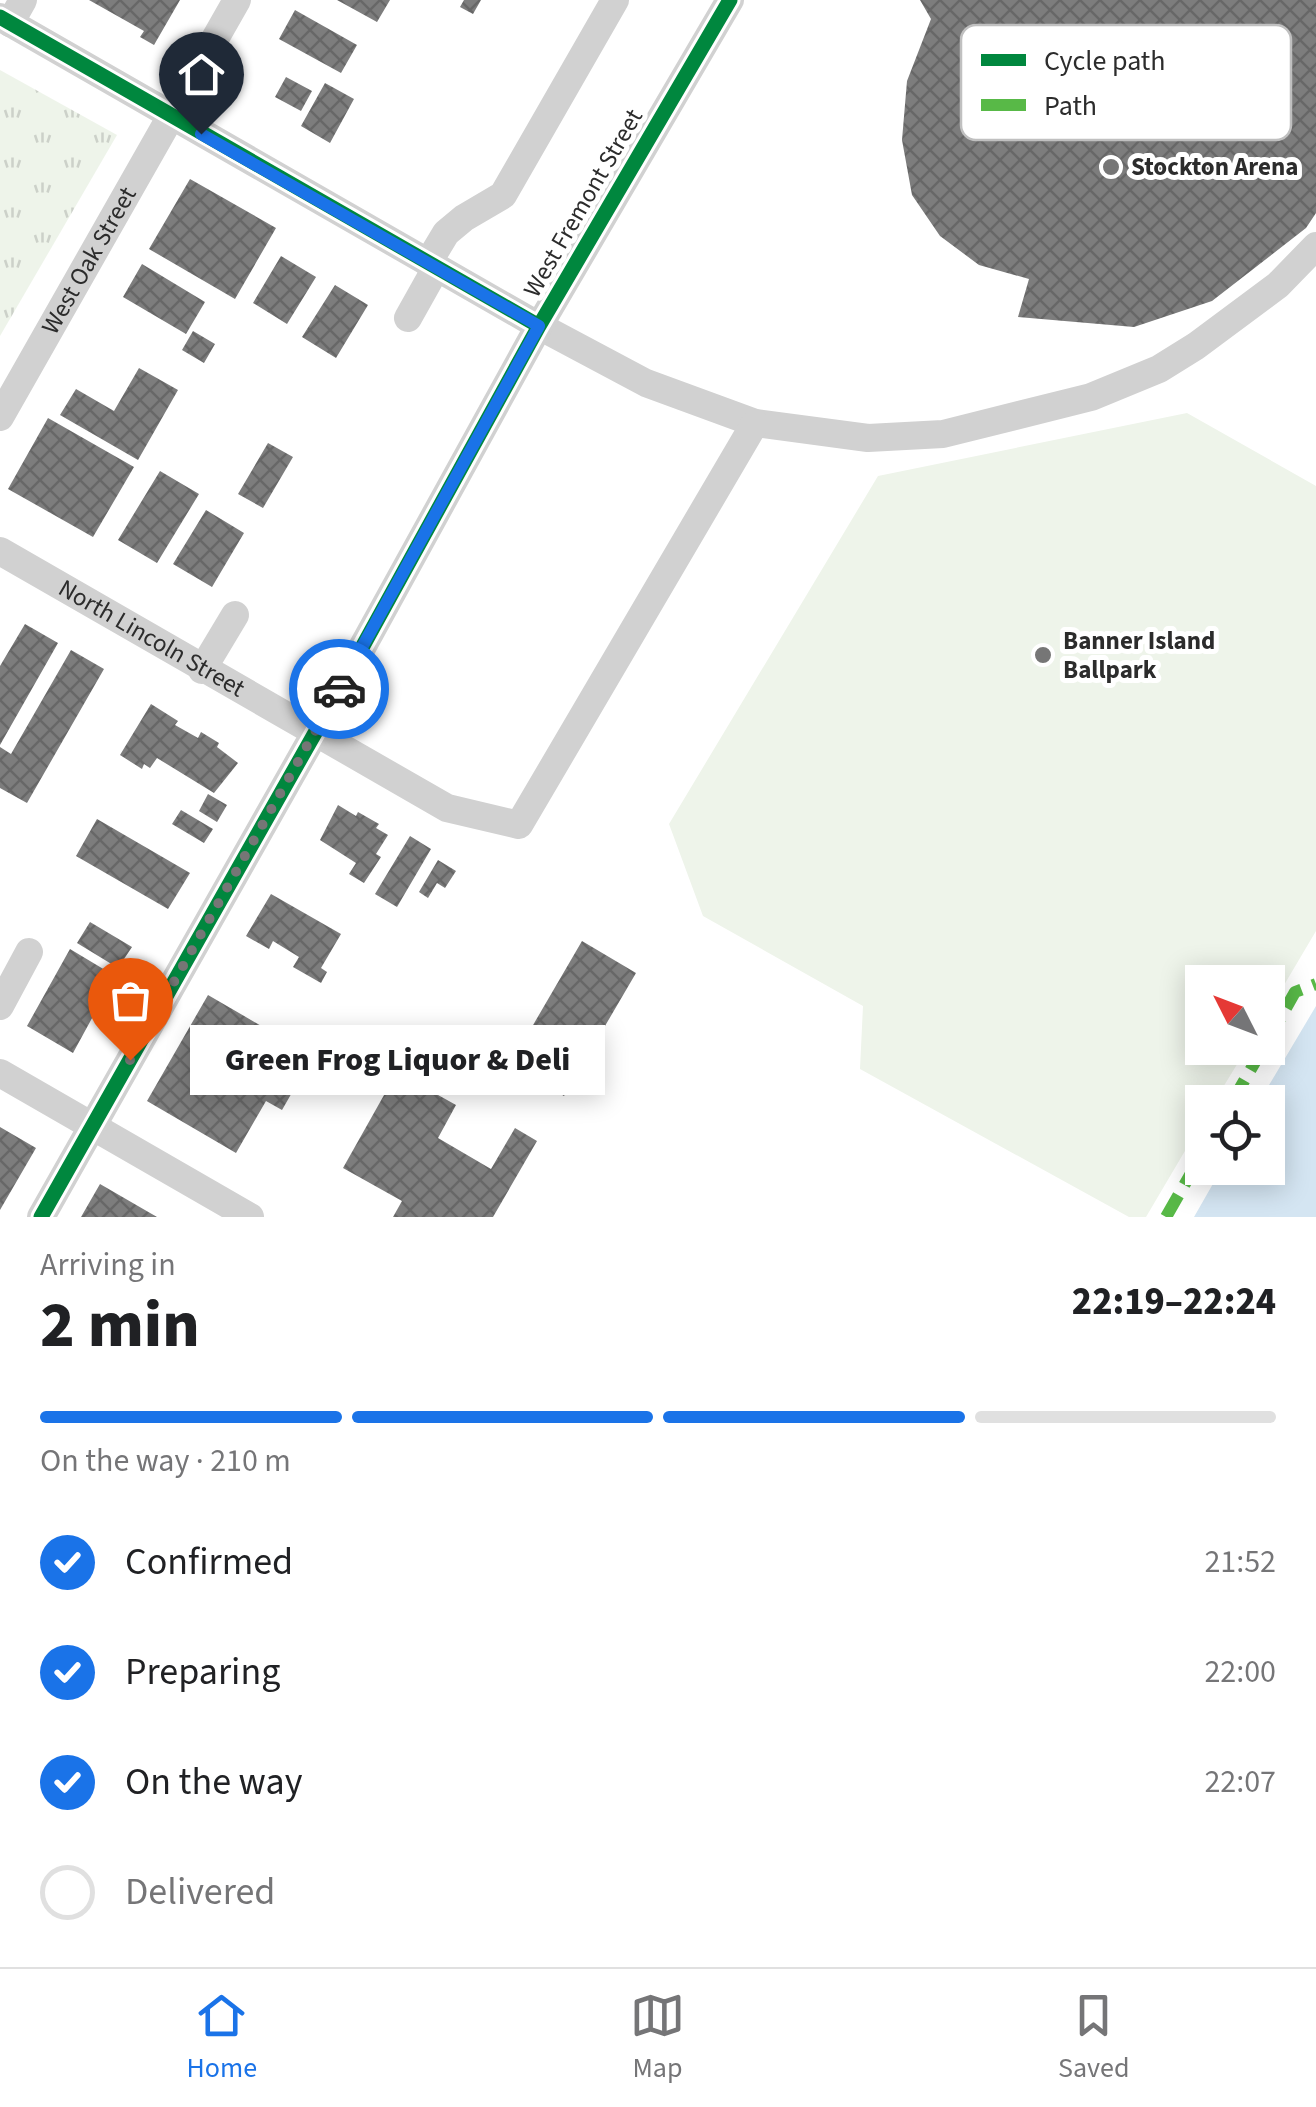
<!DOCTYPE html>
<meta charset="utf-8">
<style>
:root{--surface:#fff;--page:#f2f2f2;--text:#202124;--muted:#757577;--line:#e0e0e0;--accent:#1a73e8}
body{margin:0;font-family:"Source Sans 3",sans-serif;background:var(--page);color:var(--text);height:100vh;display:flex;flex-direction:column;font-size:38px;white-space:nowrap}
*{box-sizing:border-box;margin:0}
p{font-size:32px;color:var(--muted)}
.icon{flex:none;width:55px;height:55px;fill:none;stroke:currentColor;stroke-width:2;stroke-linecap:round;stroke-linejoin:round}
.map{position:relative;height:1217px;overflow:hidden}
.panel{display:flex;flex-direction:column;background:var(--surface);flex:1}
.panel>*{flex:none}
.needle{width:65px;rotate:312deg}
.buttons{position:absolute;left:1185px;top:965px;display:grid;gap:20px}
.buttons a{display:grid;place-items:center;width:100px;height:100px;border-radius:0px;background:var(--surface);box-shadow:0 5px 25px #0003;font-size:50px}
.pin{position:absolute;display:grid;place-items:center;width:85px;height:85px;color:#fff;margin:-102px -42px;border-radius:50% 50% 50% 0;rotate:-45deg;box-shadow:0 0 10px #0007}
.pin .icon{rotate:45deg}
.courier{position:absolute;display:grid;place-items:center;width:100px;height:100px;margin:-50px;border:8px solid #1a73e8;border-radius:50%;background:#fff;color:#222;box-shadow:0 2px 12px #0007}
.bubble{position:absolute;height:70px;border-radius:0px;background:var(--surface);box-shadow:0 5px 25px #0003;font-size:32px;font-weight:800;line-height:70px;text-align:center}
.head em{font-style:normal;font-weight:800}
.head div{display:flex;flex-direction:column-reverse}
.head{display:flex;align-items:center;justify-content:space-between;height:170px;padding:0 40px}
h1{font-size:65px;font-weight:800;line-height:75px}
.bar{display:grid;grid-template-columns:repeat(4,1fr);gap:15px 10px;align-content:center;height:120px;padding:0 40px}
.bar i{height:12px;border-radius:8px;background:var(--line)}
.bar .selected{background:var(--accent)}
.bar p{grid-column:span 4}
ol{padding:0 40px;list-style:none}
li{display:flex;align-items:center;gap:30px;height:110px}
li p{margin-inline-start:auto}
li .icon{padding:10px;border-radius:50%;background:var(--accent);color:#fff;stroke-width:4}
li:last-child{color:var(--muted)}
li i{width:55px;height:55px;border:5px solid var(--line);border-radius:50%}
.tab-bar{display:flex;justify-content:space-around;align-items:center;height:140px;border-top:2px solid var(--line);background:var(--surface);font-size:28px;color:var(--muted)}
.tab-bar a{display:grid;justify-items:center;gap:5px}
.tab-bar .selected{color:var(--accent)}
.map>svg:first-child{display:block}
.park{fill:url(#park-tufts)}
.pitch{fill:#eef4ea}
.water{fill:#d4e5f2}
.building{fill:url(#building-cross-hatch)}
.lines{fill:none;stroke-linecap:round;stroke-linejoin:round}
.minor{stroke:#d1d1d1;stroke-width:28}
.quiet{stroke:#58b947;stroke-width:12;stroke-dasharray:25 12;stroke-linecap:butt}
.cycleway-casing{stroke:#fff;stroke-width:21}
.cycleway{stroke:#00873e;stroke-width:15}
.done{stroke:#767676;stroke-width:10;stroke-dasharray:0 18}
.route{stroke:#1a73e8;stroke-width:12}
.poi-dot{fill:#767676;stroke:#fff;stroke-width:4}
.labels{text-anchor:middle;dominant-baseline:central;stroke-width:10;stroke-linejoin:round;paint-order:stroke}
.poi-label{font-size:25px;font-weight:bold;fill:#2c2c2c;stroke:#fff;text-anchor:start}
.street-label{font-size:25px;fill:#2c2c2c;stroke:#fff}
.key{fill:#fff;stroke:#c0c0c0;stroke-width:2.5}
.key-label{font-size:28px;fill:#2c2c2c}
</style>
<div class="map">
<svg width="1316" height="1217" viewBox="0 0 1316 1217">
<defs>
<pattern id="park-tufts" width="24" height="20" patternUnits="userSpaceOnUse" patternTransform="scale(2.5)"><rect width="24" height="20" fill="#eef4ea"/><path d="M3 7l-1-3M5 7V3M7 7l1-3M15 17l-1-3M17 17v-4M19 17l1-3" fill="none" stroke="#ccd1c9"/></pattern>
<pattern id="building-cross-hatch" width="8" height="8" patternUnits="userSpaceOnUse" patternTransform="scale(2.5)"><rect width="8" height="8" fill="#7d7d7d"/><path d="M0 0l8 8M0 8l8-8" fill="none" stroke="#676767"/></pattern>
</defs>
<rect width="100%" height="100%" fill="#fff"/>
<!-- park -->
<path class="park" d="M0,70l117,65 -117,201z"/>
<!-- pitch -->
<path class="pitch" d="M1187,413l129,73v445l-48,81v-30h-66v66h45l-33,54h-12v20l-56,95h-17l-269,-148 3,-63 -160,-90 -34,-92 209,-348z"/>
<!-- water -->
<path class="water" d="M1316,1006v211h-122l28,-49h46v-66h-9z"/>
<!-- building -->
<path class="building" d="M89,0h91l-26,45 -14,-8 4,-6z
M337,0h53l-13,22z
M464,0h17l-8,14 -13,-7z
M920,0h396v213l-10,15 -94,73 -78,26 -116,-10 11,-38 -50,-14 -39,-29 -28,-41 -10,-55 5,-59 24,-62z
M295,10l62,35 -16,28 -62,-34z
M286,77l26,14 -11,20 -26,-14z
M325,83l29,16 -24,44 -29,-17z
M190,179l86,49 -41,71 -86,-50z
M281,256l35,21 -29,47 -34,-21z
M142,264l63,38 -19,32 -63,-37z
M335,285l33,20 -32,53 -34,-21z
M193,331l22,13 -11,19 -22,-13z
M139,368l39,22 -40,70 -78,-45 16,-26 38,22z
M48,418l86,49 -41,70 -85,-48z
M268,443l25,14 -30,51 -25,-14z
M160,471l39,23 -42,69 -39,-23z
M206,510l38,23 -32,54 -39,-23z
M25,624l33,19 -58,102v-79z
M71,650l33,19 -77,134 -27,-15v-41l11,7z
M151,704l27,17 -3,4 23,13 3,-6 18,11 -2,4 21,16 -24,30 -57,-35 -7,10 -6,-4 -2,5 -22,-14z
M208,794l19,11 -10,17 -18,-11z
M338,805l18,11 2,-4 21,12 -3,4 12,7 -12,19 5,3 -17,26 -15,-9 7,-11 -36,-23z
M181,810l32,19 -9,14 -32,-19z
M97,819l93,54 -22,36 -92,-53z
M410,836l21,13 -34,58 -22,-13z
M438,860l18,11 -11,17 -8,-5 -9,15 -9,-6z
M271,894l70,40 -20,34 6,4 -6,11 -28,-16 6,-10 -26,-16 -4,8 -23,-13z
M90,922l42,25 -14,21 -41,-25z
M582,941l54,32 -72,123 -31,-17 12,-21 -23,-14z
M70,949l45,27 -42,77 -46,-27z
M208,995l105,61 -31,54 -16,-9 -30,52 -89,-52z
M397,1072l59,33 -18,33 53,31 24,-41 22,13 -44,76h-100l9,-16 -59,-33z
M0,1127l36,21 -36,62z
M100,1184l57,33h-76z"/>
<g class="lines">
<!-- minor -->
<g class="minor">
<path d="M0,17l539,309 107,57 109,40 113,15 75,-4 148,-37 68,-28 37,-23 82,-61 38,-39"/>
<path d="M10,23l13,-23"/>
<path d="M428,263l18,-30 18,-15 39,-23 112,-195"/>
<path d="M408,318l28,-50"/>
<path id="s1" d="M0,417l237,-417"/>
<path id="s2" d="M0,551l447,257 72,17 236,-402"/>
<path d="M202,670l33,-55"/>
<path d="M0,1006l29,-54"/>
<path d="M0,1073l250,144"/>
<path d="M41,1217l274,-484 224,-407 191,-326"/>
</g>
<!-- quiet -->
<path class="quiet" d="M1268,1040l27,-48 21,-8
M1232,1102l31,-54
M1166,1217l36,-63"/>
<defs>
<path id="cycleway" d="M0,17l539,309
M41,1217l274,-484 224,-407 191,-326"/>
</defs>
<!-- cycleway casing -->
<use href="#cycleway" class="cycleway-casing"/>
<!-- cycleway -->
<use href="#cycleway" class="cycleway"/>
</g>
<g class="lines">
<!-- done -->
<path class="done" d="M130,1060l209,-371"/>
<!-- route -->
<path class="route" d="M201,134l338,192 -200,363"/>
</g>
<!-- markers -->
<g class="poi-dot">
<circle cx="1111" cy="167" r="10"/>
<circle cx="1043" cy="655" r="10"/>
</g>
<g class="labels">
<!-- poi labels -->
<g class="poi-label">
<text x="1131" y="167">Stockton Arena</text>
<text x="1063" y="641">Banner Island<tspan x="1063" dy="29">Ballpark</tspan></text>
</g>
<!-- street labels -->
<g class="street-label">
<text transform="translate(583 203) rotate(-60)">West Fremont Street</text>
<text stroke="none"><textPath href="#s1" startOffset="180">West Oak Street</textPath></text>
<text stroke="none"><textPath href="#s2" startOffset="175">North Lincoln Street</textPath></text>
</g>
</g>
<!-- legend -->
<rect x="961" y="25" width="330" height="115" rx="15" class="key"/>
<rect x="981" y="54" width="45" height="12" fill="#00873e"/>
<rect x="981" y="99" width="45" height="12" fill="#58b947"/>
<g class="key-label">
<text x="1044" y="70">Cycle path</text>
<text x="1044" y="115">Path</text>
</g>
</svg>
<div class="buttons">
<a><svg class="needle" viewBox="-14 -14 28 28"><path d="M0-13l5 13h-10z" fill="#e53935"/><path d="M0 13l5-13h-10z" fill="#757577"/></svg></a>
<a><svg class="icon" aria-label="locate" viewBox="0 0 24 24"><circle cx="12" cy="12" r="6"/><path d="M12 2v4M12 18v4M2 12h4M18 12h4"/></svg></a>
</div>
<div class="pin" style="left:130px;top:1060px;background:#ea580c"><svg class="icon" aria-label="bag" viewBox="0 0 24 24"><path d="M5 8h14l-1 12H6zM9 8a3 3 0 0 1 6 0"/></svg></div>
<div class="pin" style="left:201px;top:134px;background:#1f2937"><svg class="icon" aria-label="home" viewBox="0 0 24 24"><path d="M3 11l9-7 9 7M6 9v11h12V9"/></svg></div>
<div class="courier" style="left:339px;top:689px"><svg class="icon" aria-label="car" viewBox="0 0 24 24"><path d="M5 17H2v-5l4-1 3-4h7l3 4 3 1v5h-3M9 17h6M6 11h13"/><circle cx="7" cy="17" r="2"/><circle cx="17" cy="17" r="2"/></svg></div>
<div class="bubble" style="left:190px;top:1025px;width:415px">Green Frog Liquor &amp; Deli</div>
</div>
<section class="panel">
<div class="head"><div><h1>2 min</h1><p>Arriving in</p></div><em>22:19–22:24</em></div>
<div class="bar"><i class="selected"></i><i class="selected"></i><i class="selected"></i><i></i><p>On the way · 210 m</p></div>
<ol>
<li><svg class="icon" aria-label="check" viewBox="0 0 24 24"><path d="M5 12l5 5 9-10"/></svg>Confirmed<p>21:52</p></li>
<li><svg class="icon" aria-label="check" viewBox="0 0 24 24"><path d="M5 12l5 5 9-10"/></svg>Preparing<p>22:00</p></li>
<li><svg class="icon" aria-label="check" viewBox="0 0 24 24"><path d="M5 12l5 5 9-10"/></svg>On the way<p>22:07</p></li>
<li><i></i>Delivered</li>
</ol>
</section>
<nav class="tab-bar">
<a class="selected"><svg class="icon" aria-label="home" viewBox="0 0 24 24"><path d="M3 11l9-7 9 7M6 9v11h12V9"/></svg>Home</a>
<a><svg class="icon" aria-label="map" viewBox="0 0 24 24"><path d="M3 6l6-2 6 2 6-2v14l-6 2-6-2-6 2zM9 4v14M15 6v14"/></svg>Map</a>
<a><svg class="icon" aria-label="saved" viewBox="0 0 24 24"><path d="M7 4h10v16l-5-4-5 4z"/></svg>Saved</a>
</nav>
